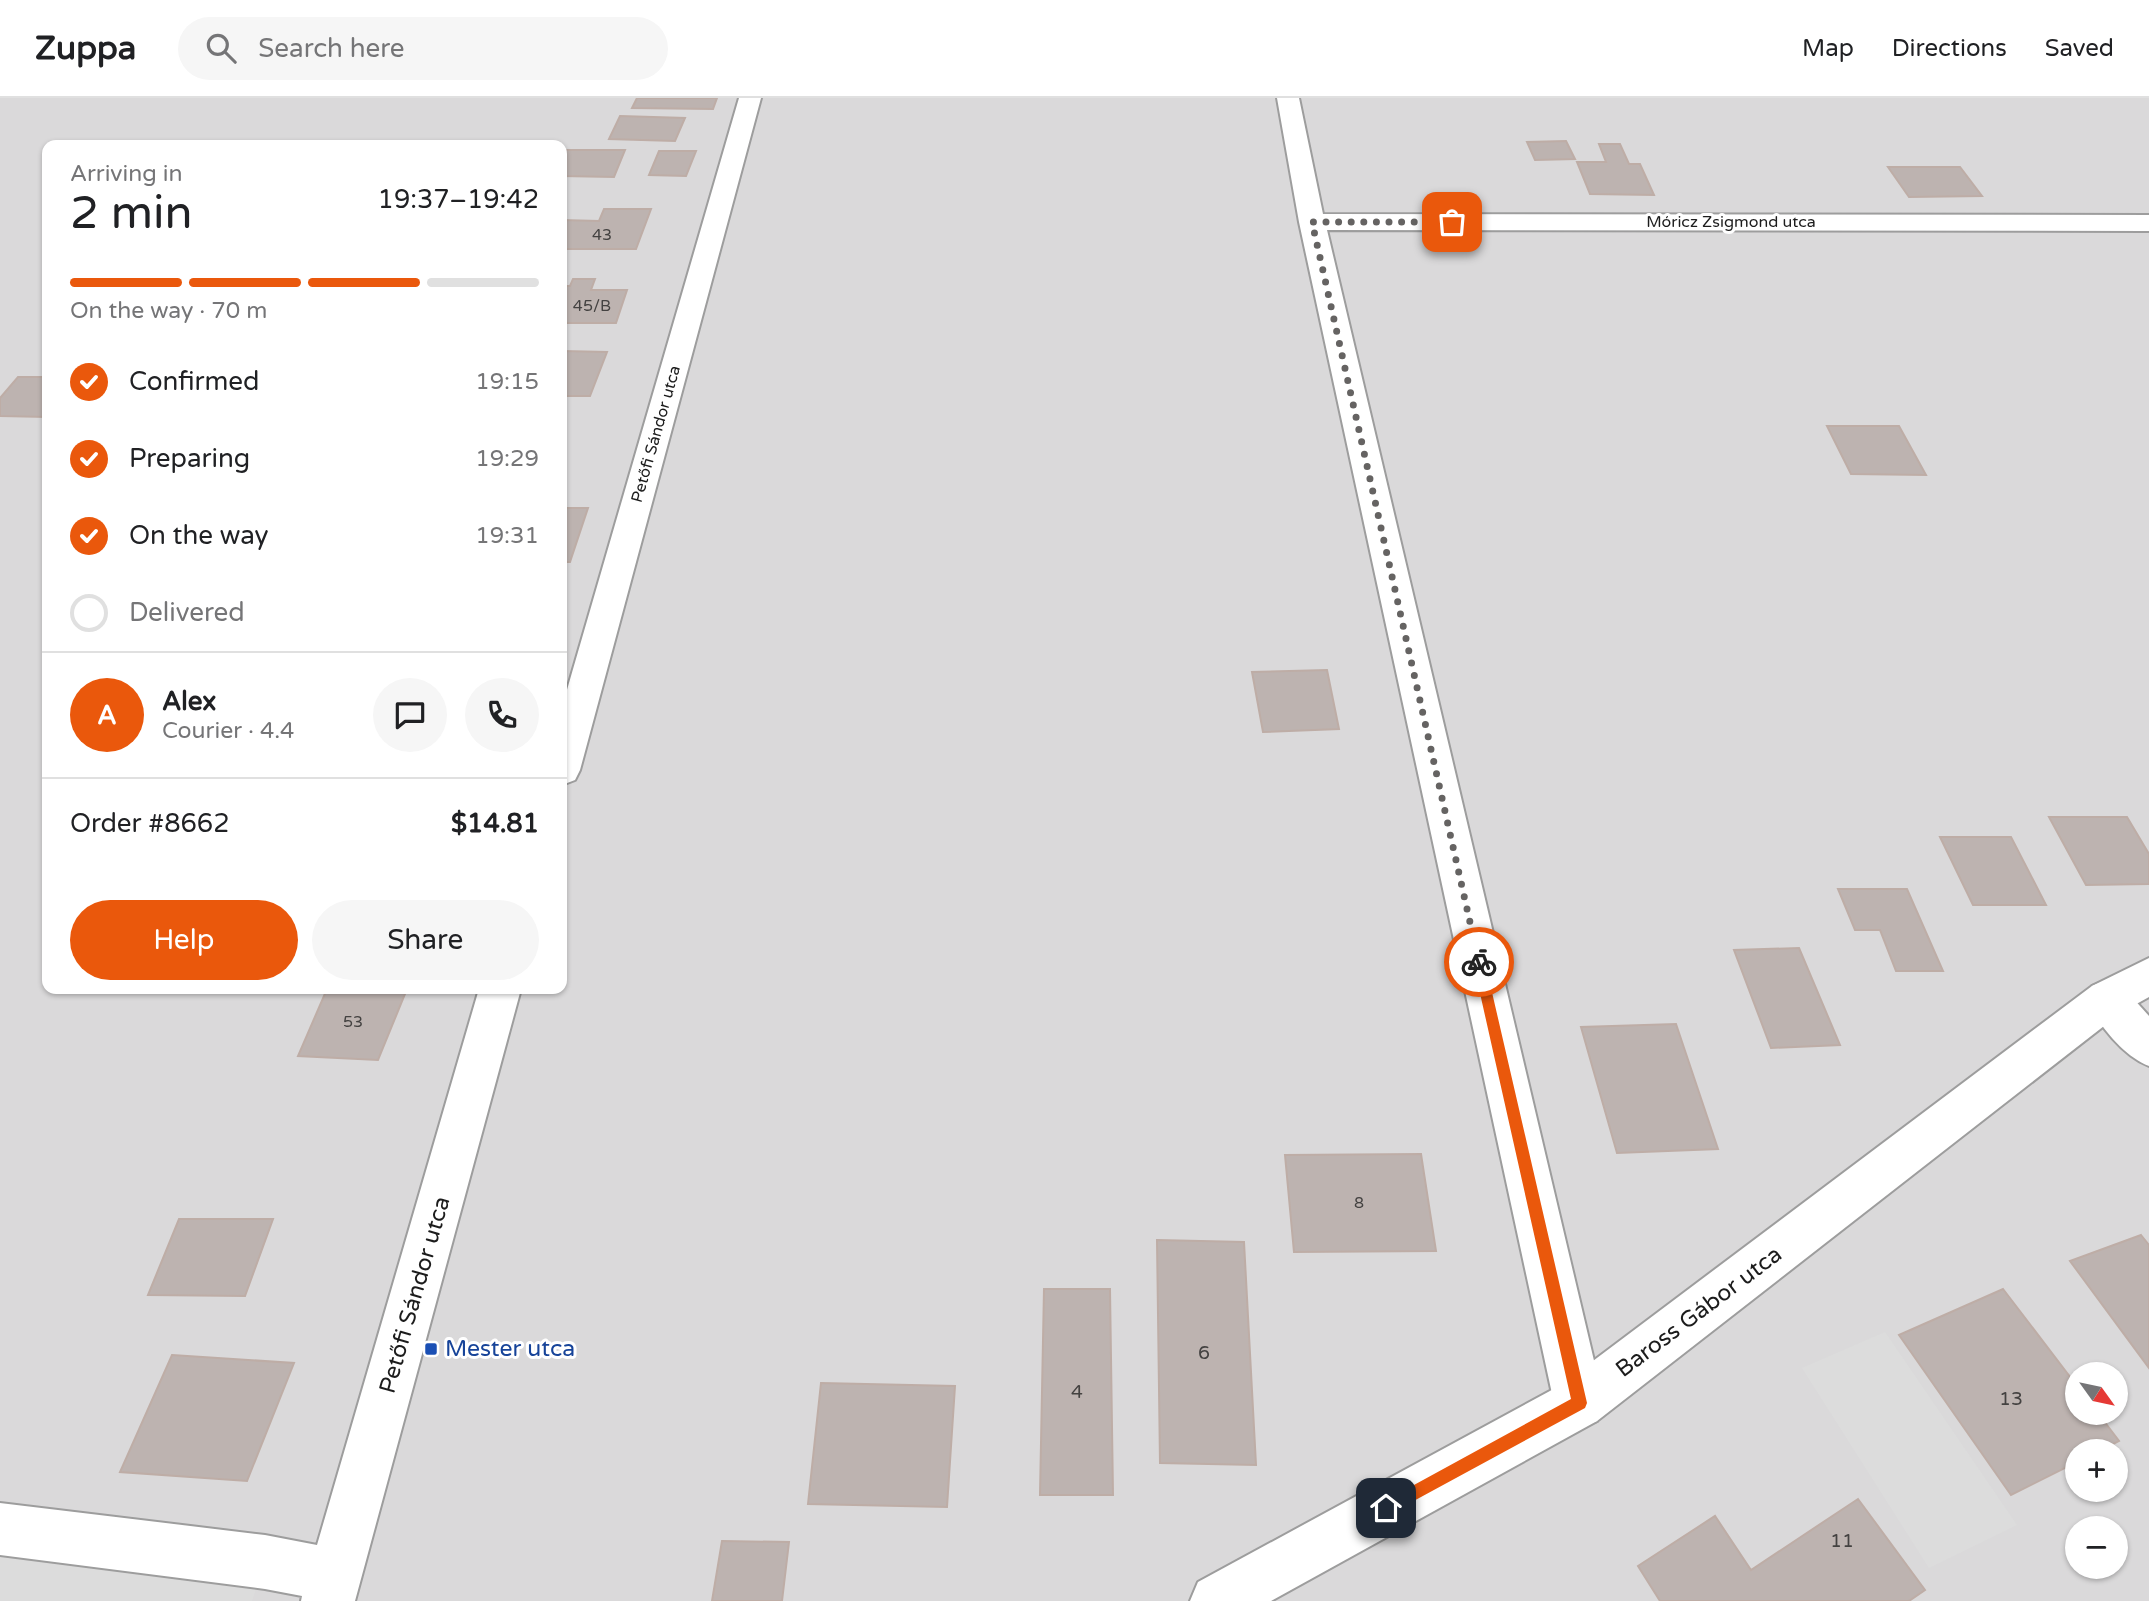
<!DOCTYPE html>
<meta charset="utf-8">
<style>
:root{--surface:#fff;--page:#f6f6f6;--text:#202124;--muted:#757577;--line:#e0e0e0;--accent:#ea580c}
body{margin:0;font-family:"Varela Round",sans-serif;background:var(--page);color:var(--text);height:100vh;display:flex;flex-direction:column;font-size:26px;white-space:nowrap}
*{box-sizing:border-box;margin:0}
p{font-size:23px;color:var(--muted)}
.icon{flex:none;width:38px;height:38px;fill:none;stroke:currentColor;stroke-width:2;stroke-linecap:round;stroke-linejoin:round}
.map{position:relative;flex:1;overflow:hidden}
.sheet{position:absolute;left:42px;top:42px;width:525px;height:854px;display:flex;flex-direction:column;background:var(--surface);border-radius:14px;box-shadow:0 2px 5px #0004}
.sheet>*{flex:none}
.needle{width:46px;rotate:123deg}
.tools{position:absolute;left:2065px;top:1264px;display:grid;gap:14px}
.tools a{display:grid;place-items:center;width:63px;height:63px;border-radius:50%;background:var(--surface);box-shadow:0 2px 5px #0004;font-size:35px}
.pin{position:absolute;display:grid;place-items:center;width:60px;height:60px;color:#fff;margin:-30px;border-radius:14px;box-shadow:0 4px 10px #0006}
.courier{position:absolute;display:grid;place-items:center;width:70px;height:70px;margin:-35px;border:5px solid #ea580c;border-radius:50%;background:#fff;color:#222;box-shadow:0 2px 9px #0007}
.summary em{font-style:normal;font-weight:600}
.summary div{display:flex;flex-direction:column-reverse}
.summary{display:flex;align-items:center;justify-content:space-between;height:119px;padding:0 28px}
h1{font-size:46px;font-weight:600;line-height:52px}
.bar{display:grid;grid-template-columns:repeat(4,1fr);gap:10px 7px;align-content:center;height:84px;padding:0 28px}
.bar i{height:9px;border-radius:5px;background:var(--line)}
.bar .selected{background:var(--accent)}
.bar p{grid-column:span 4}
.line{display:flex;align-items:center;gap:18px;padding:0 28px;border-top:2px solid var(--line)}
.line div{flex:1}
.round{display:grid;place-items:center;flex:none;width:74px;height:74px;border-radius:37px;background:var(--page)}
ol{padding:0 28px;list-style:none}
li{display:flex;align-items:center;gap:21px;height:77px}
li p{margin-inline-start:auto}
li .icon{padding:7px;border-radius:50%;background:var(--accent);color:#fff;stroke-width:4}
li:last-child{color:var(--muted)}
li i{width:38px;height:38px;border:4px solid var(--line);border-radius:50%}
.button{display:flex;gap:14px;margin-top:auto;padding:14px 28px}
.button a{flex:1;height:80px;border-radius:42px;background:var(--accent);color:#fff;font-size:28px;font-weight:600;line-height:80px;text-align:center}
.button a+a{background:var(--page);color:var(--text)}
header{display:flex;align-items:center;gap:42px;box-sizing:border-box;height:98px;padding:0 35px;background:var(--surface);border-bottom:2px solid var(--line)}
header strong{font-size:33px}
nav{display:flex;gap:38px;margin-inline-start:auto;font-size:24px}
.search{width:490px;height:63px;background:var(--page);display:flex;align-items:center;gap:18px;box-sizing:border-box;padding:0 24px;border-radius:38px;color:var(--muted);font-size:26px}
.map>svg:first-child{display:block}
.residential{fill:#dad9da;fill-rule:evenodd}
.parking{fill:#dcdcdc}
.building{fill:#bdb3b0;stroke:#beada6;stroke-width:2}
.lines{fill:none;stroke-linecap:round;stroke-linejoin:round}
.minor-casing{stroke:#9d9d9d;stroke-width:4}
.tertiary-casing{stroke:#9d9d9d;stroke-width:4}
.minor{fill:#fff;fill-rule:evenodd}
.tertiary{fill:#fff;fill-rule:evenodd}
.route{fill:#ea580c}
.done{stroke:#656362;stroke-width:7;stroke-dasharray:0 12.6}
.transit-dot{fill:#1a4fb4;stroke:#fff;stroke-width:2.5}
.labels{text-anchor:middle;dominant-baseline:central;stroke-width:6;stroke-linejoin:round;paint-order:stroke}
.far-street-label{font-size:16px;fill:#1c1c1c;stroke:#fff}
.number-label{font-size:16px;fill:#444241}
.near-number-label{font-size:19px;fill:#444241}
.near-street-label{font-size:23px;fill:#1c1c1c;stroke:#fff}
.near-transit-label{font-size:23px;fill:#164399;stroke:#fff;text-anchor:start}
</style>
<header>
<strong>Zuppa</strong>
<div class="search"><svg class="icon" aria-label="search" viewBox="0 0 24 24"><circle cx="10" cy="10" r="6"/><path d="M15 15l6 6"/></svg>Search here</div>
<nav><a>Map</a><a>Directions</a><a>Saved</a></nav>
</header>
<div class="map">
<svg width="2149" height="1503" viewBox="0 0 2149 1503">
<rect width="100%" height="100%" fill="#ede8e3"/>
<!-- residential -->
<path class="residential" d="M0,0h2149v1503h-2149zM47,47h515v844h-515zM2077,1276h39v38h-39zM2077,1353h39v38h-39zM2077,1430h39v38h-39z"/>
<!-- parking -->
<path class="parking" d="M1885,1234l132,193 -88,43 -127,-200z
M0,1431l265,33 -13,39h-252z"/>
<!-- building -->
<path class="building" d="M637,0h80l-4,11 -81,-1z
M620,18l65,2 -10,23 -66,-2z
M1566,43l9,18 -40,1 -8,-18z
M1599,46h21l9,20h11l14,31 -64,-1 -13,-32h29z
M562,52h63l-11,27 -52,-1z
M659,53h37l-10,25 -37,-1z
M1888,69h72l22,29 -73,1z
M604,111h47l-15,40h-74v-29l37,1z
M573,181h22l-4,11h36l-11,33h-54v-37h8z
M562,253l45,1 -17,44h-28z
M18,279h29v40l-47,-1v-18z
M1827,328h72l27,49 -75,-1z
M562,410h26l-18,54h-8z
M1327,572l12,59 -76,3 -11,-60z
M2049,719h78l22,37v30l-63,1z
M1940,739h71l35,68h-73z
M1838,791h69l36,82h-47l-16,-41h-25z
M1799,850l41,97 -69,3 -37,-98z
M327,891h80l-29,71 -80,-4z
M1676,926l42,125 -101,4 -36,-126z
M1421,1056l15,97 -142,1 -9,-97z
M179,1121h94l-28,77 -97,-1z
M2141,1137l8,10v123l-79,-107z
M1157,1142l87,2 12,223 -96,-2z
M1044,1191h66l3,206h-73z
M2003,1191l74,97v26h20l22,29 -19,10h-23v11l-66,33 -112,-160z
M172,1257l122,8 -47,118 -127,-9z
M821,1285l134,3 -8,121 -139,-3z
M1858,1401l67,91 -16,11h-249l-22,-35 77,-50 36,54z
M722,1443l67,1 -7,59h-70z"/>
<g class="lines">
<defs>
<path id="minor" d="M739,0h22l-181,672 -5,10 -13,5v-78z
M1277,0h22l24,116 826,1v16l-822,-1 277,1173 -7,18 -18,7 -18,-7 -7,-18 -255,-1181z
M2107,882l15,6 27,30v50c-26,-10 -51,-42 -63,-67l6,-13z
M479,891h42l-166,612h-54l1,-5 -37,-7 -265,-34v-52l265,32 52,10z"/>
<path id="tertiary" d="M2149,860v39l-27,15 -525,409 -326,180h-81l8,-19 363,-197 531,-399z"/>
</defs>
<!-- minor casing -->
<use href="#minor" class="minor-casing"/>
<!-- tertiary casing -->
<use href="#tertiary" class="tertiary-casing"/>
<!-- minor -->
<use href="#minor" class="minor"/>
<!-- tertiary -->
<use href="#tertiary" class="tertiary"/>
</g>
<!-- route -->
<path class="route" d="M1479,859l6,5 102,441 -2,5 -199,108 -5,-2 -3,-6 3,-5 190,-104 -98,-437z"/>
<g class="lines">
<!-- done -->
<path class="done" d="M1452,124h-140l167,740"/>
</g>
<!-- markers -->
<rect class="transit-dot" x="424" y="1244" width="14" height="14" rx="3.5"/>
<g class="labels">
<!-- far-street labels -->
<g class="far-street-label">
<text x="1731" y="124">Móricz Zsigmond utca</text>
<text transform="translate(656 336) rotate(-74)">Petőfi Sándor utca</text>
</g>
<!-- number labels -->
<g class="number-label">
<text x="602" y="137">43</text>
<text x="592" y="208">45/B</text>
<text x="353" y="924">53</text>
<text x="1359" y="1105">8</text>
</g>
<!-- near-number labels -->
<g class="near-number-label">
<text x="1204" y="1255">6</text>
<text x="1077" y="1294">4</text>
<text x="2011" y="1301">13</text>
<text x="1842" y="1443">11</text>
</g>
<!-- near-street labels -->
<g class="near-street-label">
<text transform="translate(415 1197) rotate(-74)">Petőfi Sándor utca</text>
<text transform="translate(1699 1214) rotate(-37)">Baross Gábor utca</text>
</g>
<!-- near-transit labels -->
<g class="near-transit-label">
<text x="445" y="1251">Mester utca</text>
</g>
</g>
</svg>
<div class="tools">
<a><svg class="needle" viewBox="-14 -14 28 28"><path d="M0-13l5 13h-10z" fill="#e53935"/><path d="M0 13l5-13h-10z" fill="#757577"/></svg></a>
<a>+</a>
<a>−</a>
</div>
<div class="pin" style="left:1452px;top:124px;background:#ea580c"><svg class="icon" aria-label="bag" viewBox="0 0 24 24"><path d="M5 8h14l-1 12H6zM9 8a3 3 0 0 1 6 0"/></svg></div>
<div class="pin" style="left:1386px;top:1410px;background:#1f2937"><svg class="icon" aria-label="home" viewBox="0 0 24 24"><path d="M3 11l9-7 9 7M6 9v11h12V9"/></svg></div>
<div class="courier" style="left:1479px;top:864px"><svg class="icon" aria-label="bike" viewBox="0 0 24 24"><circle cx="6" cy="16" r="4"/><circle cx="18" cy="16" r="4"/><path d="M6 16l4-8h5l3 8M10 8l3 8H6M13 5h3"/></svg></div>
<section class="sheet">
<div class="summary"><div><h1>2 min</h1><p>Arriving in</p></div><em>19:37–19:42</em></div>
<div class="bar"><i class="selected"></i><i class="selected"></i><i class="selected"></i><i></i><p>On the way · 70 m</p></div>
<ol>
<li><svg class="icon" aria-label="check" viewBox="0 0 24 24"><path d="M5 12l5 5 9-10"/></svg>Confirmed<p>19:15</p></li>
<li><svg class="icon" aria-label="check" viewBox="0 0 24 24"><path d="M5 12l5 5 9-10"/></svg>Preparing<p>19:29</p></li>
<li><svg class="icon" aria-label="check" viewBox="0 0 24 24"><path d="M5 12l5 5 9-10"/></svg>On the way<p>19:31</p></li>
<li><i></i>Delivered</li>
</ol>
<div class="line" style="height:126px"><b class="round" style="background:var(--accent);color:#fff">A</b><div><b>Alex</b><p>Courier · 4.4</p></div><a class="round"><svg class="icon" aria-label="chat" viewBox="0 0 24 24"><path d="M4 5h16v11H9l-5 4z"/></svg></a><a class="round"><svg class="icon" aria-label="phone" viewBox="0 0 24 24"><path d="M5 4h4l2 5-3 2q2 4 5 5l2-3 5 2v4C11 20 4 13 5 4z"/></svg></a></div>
<div class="line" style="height:91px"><div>Order #8662</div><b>$14.81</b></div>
<div class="button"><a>Help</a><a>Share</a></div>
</section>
</div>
